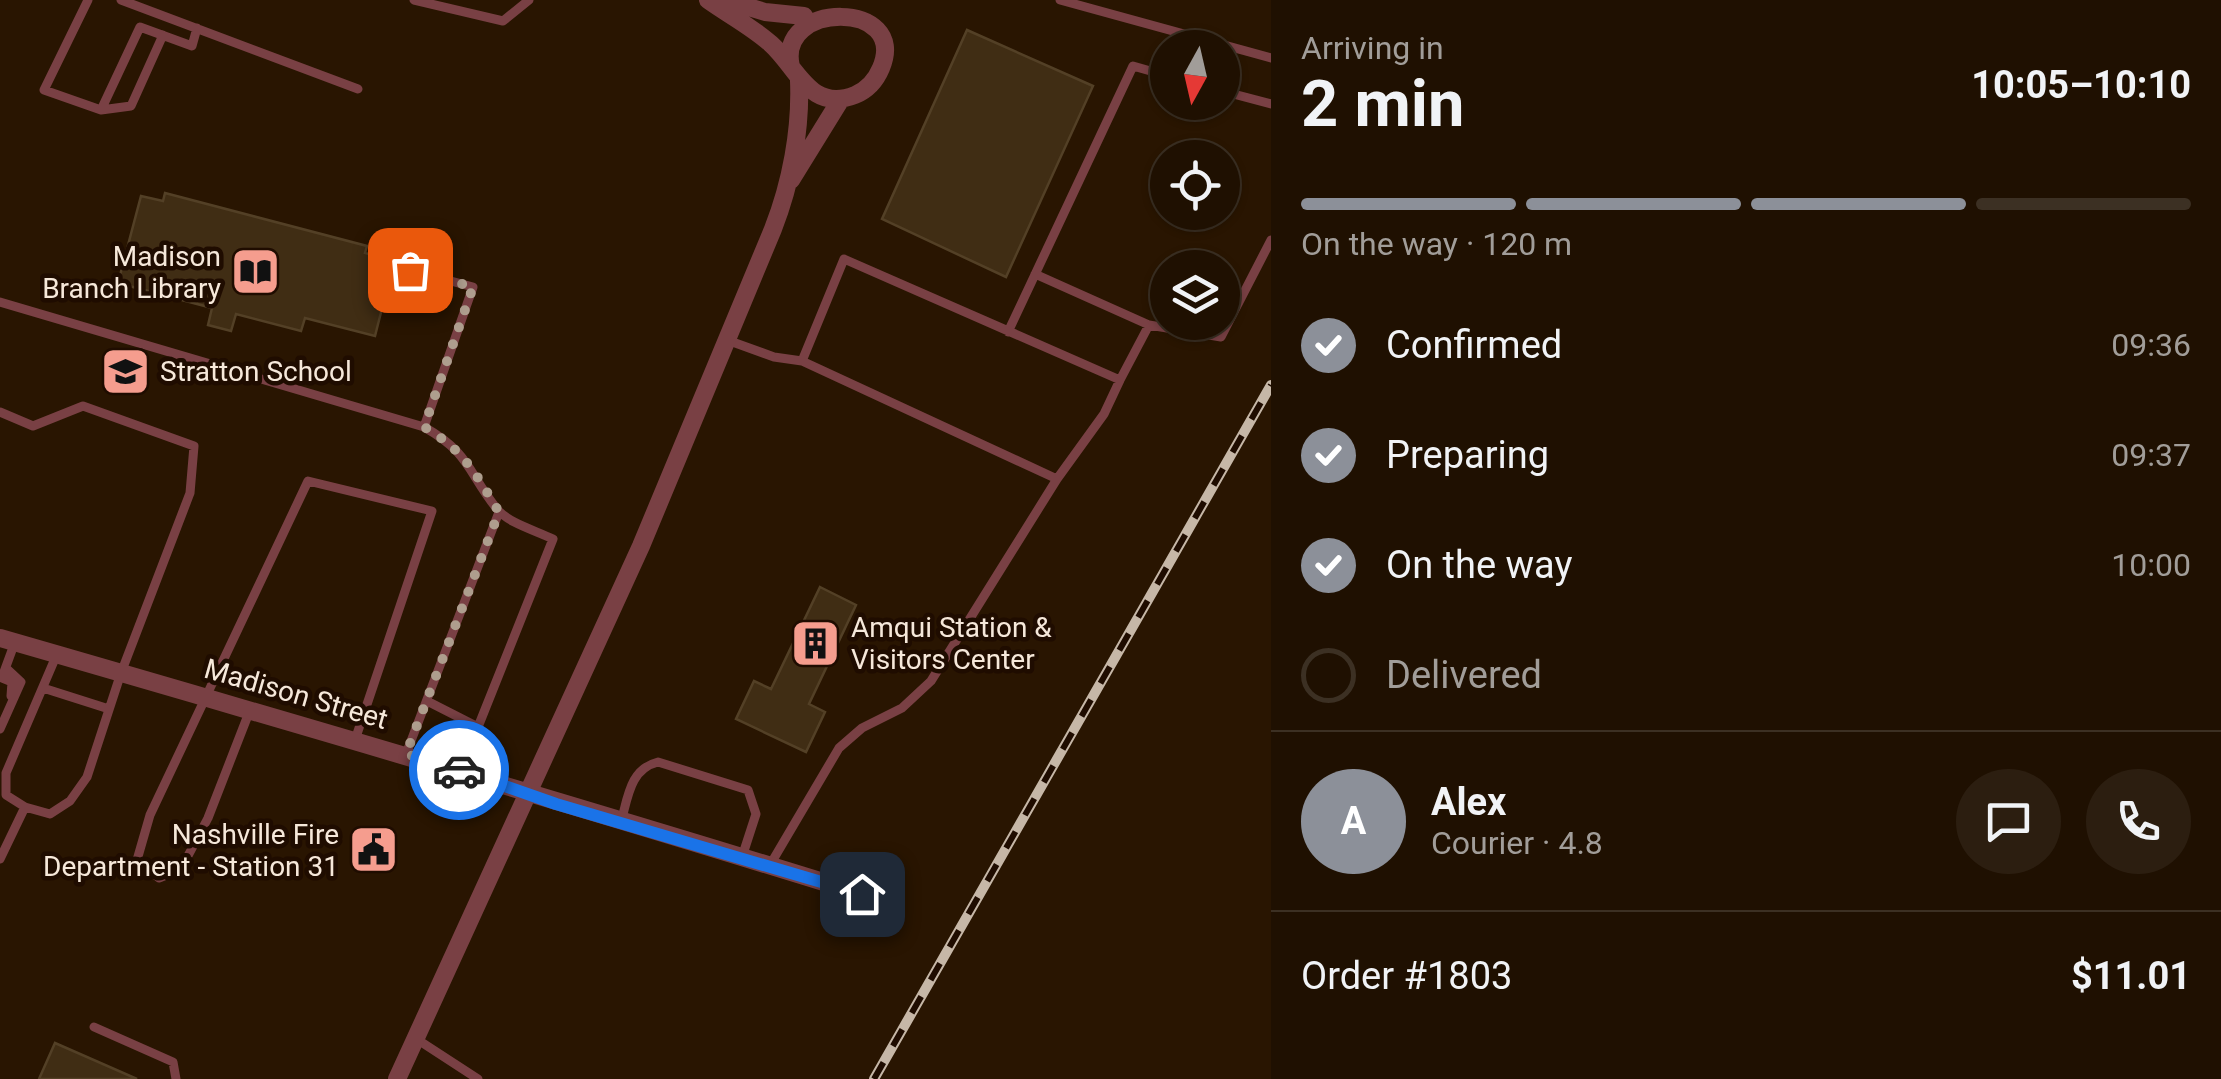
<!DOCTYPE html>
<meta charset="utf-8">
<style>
:root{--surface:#1f1001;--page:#2c1e10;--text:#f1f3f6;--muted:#a19d99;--line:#3c3023;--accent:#8c9099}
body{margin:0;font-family:Roboto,sans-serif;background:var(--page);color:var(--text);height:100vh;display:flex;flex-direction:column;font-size:38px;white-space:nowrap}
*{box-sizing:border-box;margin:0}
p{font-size:32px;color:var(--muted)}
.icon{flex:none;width:55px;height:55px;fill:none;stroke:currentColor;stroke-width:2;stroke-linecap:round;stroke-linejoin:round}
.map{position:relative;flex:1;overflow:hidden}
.sheet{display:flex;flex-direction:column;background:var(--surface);width:950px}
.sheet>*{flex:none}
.needle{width:65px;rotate:188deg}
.controls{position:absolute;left:1150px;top:30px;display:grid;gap:20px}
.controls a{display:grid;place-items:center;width:90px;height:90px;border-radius:50%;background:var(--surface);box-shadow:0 2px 8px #0004,0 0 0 2px var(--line);font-size:50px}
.pin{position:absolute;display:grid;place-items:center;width:85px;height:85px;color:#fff;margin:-42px;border-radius:20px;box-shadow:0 5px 15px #0006}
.courier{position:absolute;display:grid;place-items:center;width:100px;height:100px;margin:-50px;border:8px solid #1a73e8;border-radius:50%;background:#fff;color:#222;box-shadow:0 2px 12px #0007}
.headline em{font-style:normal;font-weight:700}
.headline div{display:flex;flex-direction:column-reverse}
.headline{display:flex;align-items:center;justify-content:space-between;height:170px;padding:0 30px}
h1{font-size:65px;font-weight:700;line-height:75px}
.bar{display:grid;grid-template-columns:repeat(4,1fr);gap:15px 10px;align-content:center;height:120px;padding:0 30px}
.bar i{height:12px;border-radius:8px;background:var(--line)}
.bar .active{background:var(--accent)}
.bar p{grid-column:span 4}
.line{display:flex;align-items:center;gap:25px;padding:0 30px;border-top:2px solid var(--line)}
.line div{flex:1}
.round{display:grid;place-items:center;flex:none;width:105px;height:105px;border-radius:52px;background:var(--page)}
ol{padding:0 30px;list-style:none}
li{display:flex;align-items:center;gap:30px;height:110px}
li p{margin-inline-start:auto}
li .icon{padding:10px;border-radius:50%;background:var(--accent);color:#fff;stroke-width:4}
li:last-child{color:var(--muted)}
li i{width:55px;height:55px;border:5px solid var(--line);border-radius:50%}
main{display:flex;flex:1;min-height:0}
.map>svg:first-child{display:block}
.building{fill:#402d14;stroke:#534026;stroke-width:2.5}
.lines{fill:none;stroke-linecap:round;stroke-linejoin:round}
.lane{stroke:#794044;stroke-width:9}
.street{stroke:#794044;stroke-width:18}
.rail-casing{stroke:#c6b7a7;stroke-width:10}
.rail{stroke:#1f0c00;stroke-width:6;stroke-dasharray:19;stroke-linecap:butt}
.done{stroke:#ae9e8e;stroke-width:10;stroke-dasharray:0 18}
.route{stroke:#1a73e8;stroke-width:12}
.labels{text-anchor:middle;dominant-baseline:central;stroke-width:9;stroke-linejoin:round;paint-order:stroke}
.poi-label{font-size:28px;fill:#f6e8da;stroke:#1f0c00;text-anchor:end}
.street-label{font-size:28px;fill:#f6e8da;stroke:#1f0c00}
</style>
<main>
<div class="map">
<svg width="1271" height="1079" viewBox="0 0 1271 1079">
<rect width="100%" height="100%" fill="#291501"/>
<!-- building -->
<path class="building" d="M967,30l126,56 -87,191 -124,-58z
M165,193l202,53 -2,7 29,8 -19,75 -70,-18 -4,13 -65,-17 -5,17 -23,-6 4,-17 -94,-25 23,-87 22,5z
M820,587l36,18 -47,99 16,8 -19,40 -70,-33 18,-38 17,8z
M55,1043l82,36h-98z"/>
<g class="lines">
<!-- lane -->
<path class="lane" d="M88,0l-44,90 57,20 39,-83 52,19 5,-18
M121,0l237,89
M414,0l89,21 26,-21
M1060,0l211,58
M1222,91l49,13
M101,110l30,-4 32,-71
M410,270l63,17 -49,140
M1035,274l114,51
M0,302l424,125c46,26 43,44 73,82 11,14 40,22 56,30l-75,188 -51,-26
M1008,332l125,-266 35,10
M727,340l47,17 28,4 42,-102 276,121 29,-55 72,12 50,-97
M802,361l255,118 47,-65 16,-34
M0,412l33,14 50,-20 111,40 -4,47 -69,180 -34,104 -17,24 -20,13 -25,-7 -19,-12v-22l51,-119
M4,672l11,-30
M0,677l12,5 -1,14
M43,688l66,21
M250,710l-42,108 -27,51 -22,9 -22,-18 13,-45 158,-334 124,30 -77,229
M0,729l21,-47 -15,-14
M406,754l93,-242
M621,822c7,-25 9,-53 37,-60l90,28 8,24 -14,43
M0,859l25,-52
M770,865l69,-117 23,-20 40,-20 29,-27 126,-202
M94,1027l79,35 3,17
M415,1038l63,41"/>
<!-- street -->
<path class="street" d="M708,0c21,15 44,27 63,44 26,23 39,69 84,51 12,-5 21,-15 26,-27 29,-68 -106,-68 -90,-1
M725,0l40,12 39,4
M791,180l50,-81
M0,638c288,83 575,167 862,256
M397,1079l244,-533 132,-317c18,-46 28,-99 26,-148"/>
<defs>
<path id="rail" d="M874,1079l397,-694"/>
</defs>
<!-- rail casing -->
<use href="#rail" class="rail-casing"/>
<!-- rail -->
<use href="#rail" class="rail"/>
</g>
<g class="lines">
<!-- done -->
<path class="done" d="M410,270l63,17 -49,140c40,23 52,47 75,85l-93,242 53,16"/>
<!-- route -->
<path class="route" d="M459,770l97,34 306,90"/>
</g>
<!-- icons -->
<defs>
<symbol id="library-square" viewBox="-11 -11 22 22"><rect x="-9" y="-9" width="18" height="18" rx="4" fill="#f59d8e" stroke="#1f0c00"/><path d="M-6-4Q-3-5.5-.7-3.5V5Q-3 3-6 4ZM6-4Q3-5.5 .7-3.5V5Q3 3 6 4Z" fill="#111"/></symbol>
<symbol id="school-square" viewBox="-11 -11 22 22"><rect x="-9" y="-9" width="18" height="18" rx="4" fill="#f59d8e" stroke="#1f0c00"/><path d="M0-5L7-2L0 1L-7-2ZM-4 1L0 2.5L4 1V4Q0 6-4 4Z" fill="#111"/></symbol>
<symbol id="building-square" viewBox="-11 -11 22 22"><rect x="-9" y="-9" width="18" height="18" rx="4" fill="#f59d8e" stroke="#1f0c00"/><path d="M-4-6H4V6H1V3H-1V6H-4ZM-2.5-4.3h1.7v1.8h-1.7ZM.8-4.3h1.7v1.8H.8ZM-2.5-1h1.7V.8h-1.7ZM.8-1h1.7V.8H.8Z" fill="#111"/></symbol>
<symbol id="civic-square" viewBox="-11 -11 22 22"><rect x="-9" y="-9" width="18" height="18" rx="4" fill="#f59d8e" stroke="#1f0c00"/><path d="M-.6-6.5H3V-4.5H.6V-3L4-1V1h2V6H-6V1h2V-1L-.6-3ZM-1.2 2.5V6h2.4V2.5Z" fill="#111"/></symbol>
</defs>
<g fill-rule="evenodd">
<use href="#library-square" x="228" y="244" width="55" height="55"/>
<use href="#school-square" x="98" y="344" width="55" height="55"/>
<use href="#building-square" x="788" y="616" width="55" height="55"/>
<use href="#civic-square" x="346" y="822" width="55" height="55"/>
</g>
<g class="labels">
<!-- poi labels -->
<g class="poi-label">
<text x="221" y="256">Madison<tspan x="221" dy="32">Branch Library</tspan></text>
<text x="160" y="371" text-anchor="start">Stratton School</text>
<text x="851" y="627" text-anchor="start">Amqui Station &amp;<tspan x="851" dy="32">Visitors Center</tspan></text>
<text x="339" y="834">Nashville Fire<tspan x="339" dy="32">Department - Station 31</tspan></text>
</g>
<!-- street labels -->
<g class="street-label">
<text transform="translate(296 694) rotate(16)">Madison Street</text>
</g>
</g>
</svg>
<div class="controls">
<a><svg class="needle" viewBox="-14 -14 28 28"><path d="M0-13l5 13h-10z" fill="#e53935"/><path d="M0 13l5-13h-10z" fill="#a19d99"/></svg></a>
<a><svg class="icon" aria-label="locate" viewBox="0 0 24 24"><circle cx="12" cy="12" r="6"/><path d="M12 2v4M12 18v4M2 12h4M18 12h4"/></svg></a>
<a><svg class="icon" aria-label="layers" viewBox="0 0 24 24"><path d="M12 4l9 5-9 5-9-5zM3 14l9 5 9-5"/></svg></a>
</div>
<div class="pin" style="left:410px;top:270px;background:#ea580c"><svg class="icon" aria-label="bag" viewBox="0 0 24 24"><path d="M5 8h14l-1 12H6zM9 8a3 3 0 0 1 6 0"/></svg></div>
<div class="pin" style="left:862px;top:894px;background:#1f2937"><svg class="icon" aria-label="home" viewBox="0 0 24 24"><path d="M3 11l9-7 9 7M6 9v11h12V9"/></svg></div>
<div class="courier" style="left:459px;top:770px"><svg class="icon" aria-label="car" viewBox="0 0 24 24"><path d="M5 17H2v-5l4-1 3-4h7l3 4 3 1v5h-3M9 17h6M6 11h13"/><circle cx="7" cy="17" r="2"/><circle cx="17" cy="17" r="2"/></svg></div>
</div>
<section class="sheet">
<div class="headline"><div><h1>2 min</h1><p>Arriving in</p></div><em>10:05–10:10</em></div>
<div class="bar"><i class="active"></i><i class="active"></i><i class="active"></i><i></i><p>On the way · 120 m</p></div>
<ol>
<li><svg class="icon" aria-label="check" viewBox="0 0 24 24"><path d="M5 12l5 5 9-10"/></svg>Confirmed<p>09:36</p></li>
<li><svg class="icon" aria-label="check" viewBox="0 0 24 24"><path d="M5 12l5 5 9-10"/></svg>Preparing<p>09:37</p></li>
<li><svg class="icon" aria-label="check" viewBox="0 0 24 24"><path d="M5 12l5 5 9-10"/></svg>On the way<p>10:00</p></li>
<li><i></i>Delivered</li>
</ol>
<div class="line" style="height:180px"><b class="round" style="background:var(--accent);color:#fff">A</b><div><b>Alex</b><p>Courier · 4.8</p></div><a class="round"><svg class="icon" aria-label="chat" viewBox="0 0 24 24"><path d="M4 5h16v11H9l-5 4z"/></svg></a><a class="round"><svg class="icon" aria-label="phone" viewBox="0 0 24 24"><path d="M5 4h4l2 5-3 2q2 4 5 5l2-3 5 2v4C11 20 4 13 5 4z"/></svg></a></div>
<div class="line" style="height:130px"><div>Order #1803</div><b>$11.01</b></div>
</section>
</main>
